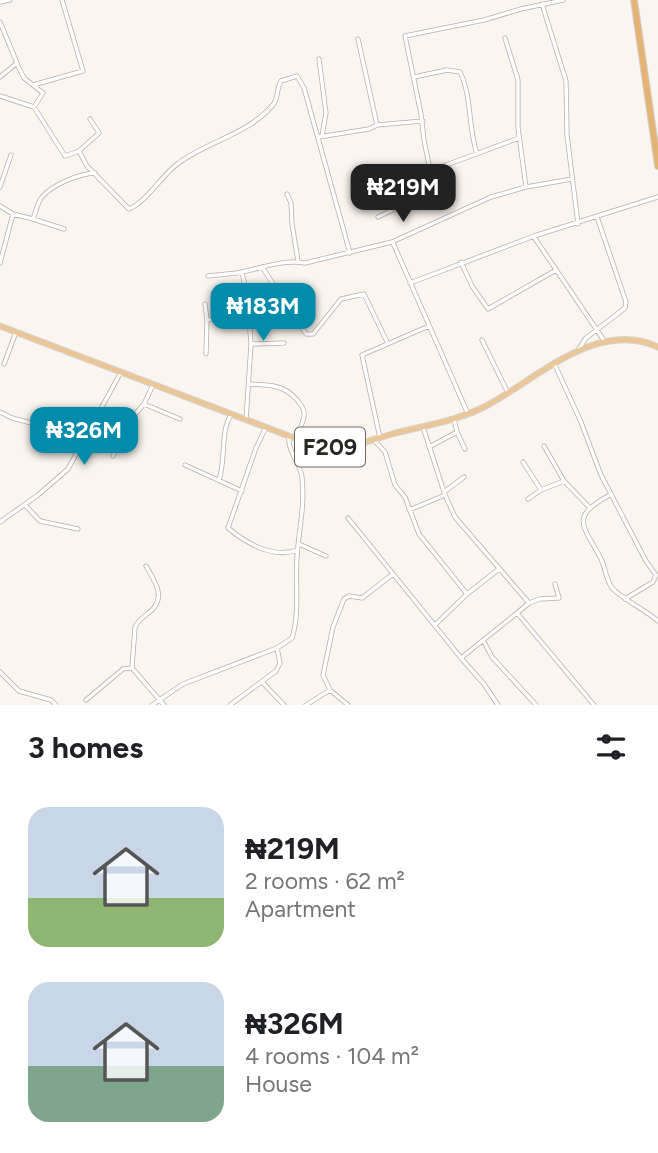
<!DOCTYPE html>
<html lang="en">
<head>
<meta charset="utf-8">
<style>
	body { margin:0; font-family:Figtree,sans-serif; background:#f2f2f2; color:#202124; height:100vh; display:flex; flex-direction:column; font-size:26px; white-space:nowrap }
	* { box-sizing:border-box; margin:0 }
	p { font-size:23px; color:#757577 }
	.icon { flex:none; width:38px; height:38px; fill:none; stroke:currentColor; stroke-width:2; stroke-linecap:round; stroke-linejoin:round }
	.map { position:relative; height:705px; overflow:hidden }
	.sheet { display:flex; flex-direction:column; background:#fff; flex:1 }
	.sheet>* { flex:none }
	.price { position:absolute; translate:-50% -60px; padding:0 16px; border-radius:14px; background:#028baa; color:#fff; font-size:23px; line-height:46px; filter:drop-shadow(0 2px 4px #0008) }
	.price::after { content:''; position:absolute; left:50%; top:42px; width:21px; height:16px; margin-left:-10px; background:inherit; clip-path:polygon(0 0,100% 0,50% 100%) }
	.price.current { background:#222; color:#fff }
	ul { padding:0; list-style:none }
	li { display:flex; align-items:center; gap:21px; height:175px; padding:0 28px }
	li span { display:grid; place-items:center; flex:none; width:196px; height:140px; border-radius:21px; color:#555 }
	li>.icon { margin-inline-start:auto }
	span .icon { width:84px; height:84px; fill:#fffc; stroke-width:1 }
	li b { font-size:30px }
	h2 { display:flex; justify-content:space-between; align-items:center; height:84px; padding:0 28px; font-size:30px }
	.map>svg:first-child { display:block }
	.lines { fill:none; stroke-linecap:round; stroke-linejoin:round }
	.minor-casing { stroke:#b4afa9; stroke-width:5 }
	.primary-casing { stroke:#d4d4d3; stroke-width:7 }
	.trunk-casing { stroke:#d4d4d3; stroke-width:8 }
	.minor { stroke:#fff; stroke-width:3.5 }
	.primary { stroke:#ebc797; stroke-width:5 }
	.trunk { stroke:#e4b474; stroke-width:6 }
	.labels { text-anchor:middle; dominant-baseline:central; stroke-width:7; stroke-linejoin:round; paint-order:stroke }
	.shield { fill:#fff; stroke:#6a6866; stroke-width:2 }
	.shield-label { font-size:23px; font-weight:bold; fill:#2a2825 }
</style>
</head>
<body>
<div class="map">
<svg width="658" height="705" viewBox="0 0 658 705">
	<rect width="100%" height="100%" fill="#fbf5ef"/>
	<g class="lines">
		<defs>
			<path id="minor" d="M0,2l10,-2
				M542,4l24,77 1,54 11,89
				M0,22l17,41 -17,14
				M505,38l13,42v48l8,59
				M358,39l19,86
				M319,59l7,54 -4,23
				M17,64l7,14 19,15 -9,14
				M414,77l33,-7 13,2c12,24 8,56 17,82
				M33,85l50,-14 -21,-71
				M0,96l34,11 31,49 14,-5 8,15 42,43c17,-7 32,-32 47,-44 29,-23 71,-30 96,-59 7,-7 4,-17 9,-25l16,-5 7,12 46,165
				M319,137l50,-8 8,-4 46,-4
				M79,151l20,-18 -9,-14
				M430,171l89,-33
				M365,176l20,-1 11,32
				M0,187l11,-32
				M287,194l4,9 1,21 6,37
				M0,206l13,8 20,5c3,-7 4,-16 9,-22 11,-13 37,-23 53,-24
				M378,217l56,-27 -10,-50 -3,-26 -16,-78 79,-16 37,-11 42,-9
				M33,219l31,10
				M534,237l71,105
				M393,243l75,171
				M461,262l11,24 16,23 68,-39
				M0,263l13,-49
				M262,267l44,67h7l28,-35 23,-5 24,50
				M242,273l5,20 4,51 -5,76
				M208,276c10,-1 20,-2 29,-3 22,-4 45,-14 68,-10l87,-21 99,-45 35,-10 46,-8
				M410,283l124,-47 124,-39
				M205,304l2,16 -1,34
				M207,320l40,-5
				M482,340l26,53
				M251,344l33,-1
				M578,350l8,-12 39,-30 1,-6 -29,-85
				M554,363l27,59 20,53 45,86 10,14 -3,7 -28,17
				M4,364l12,-32
				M249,384c19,1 35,0 48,16 4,5 8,9 7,16 -1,7 -5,15 -8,22
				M144,404l36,15
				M0,412l12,6 23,6 47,21
				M454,419l3,13 8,17
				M266,427l-10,21 -28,80c18,15 45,31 69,22
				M423,427l22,68 10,22 74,86 -12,10 77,92
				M380,438l-18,-83 67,-29
				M373,439l12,13 10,33 10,12 14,37 48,60
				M544,446l20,35 26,27
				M429,447l28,-15
				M113,456l17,-36 14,-16 9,-19
				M523,462l18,28
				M185,465l57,26
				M219,480c7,-19 1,-49 12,-65
				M444,492l20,-15
				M610,495c-42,22 -26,31 -9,64 5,10 5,22 12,30 14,13 31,20 45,32
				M528,499l13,-9 23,-9
				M25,505l15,16 38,8
				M409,510l36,-15
				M348,518l113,140
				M0,522l38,-27 30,-26 53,-97
				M299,544l27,12
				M529,603l11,-4 19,-1 -4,-14
				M435,625l32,-31 32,-25
				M483,640l9,17 44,48
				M132,668l3,-41c4,-8 10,-11 17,-17 14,-14 2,-30 -6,-44
				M0,672l19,19 32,9 5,5
				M262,682l22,23
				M330,690l-7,-15 10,-48 11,-28 5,-3 13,2 31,-24
				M86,700l37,-31 9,-1 32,37
				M152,705l31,-21 94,-36 15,-10c8,-25 3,-55 5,-81 2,-30 8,-49 5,-80 -2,-15 -15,-26 -13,-41
				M230,705l46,-34 4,-8 -3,-15
				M306,705l24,-15 18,15
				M498,705l-14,-21 -23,-26 56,-45"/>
			<path id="primary" d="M0,326l289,110c15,5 30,11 46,11 20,0 39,-8 57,-13 31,-8 64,-13 92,-27 51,-26 112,-89 174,-60"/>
			<path id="trunk" d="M634,0l24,166"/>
		</defs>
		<use href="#minor" class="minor-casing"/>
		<use href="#primary" class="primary-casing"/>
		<use href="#trunk" class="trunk-casing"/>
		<use href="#minor" class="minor"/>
		<use href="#primary" class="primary"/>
		<use href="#trunk" class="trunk"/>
	</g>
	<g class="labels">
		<rect class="shield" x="295" y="427.5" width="70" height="39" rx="5"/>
		<g class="shield-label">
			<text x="330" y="447">F209</text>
		</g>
	</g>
</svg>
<b class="price current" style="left:403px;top:224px">₦219M</b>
<b class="price" style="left:263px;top:343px">₦183M</b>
<b class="price" style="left:84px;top:467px">₦326M</b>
</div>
<section class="sheet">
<h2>3 homes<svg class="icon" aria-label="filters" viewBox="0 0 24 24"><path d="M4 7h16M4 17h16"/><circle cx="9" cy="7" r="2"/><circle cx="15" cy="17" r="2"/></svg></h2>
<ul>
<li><span style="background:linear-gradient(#c9d6e8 65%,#8fb573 0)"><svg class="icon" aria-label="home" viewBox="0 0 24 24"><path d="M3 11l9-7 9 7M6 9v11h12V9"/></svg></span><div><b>₦219M</b><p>2 rooms · 62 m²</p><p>Apartment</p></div></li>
<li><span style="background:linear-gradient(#c9d6e8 60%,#7fa58c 0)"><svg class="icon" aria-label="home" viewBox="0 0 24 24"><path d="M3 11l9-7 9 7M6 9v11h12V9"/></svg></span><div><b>₦326M</b><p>4 rooms · 104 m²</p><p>House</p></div></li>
</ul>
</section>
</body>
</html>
